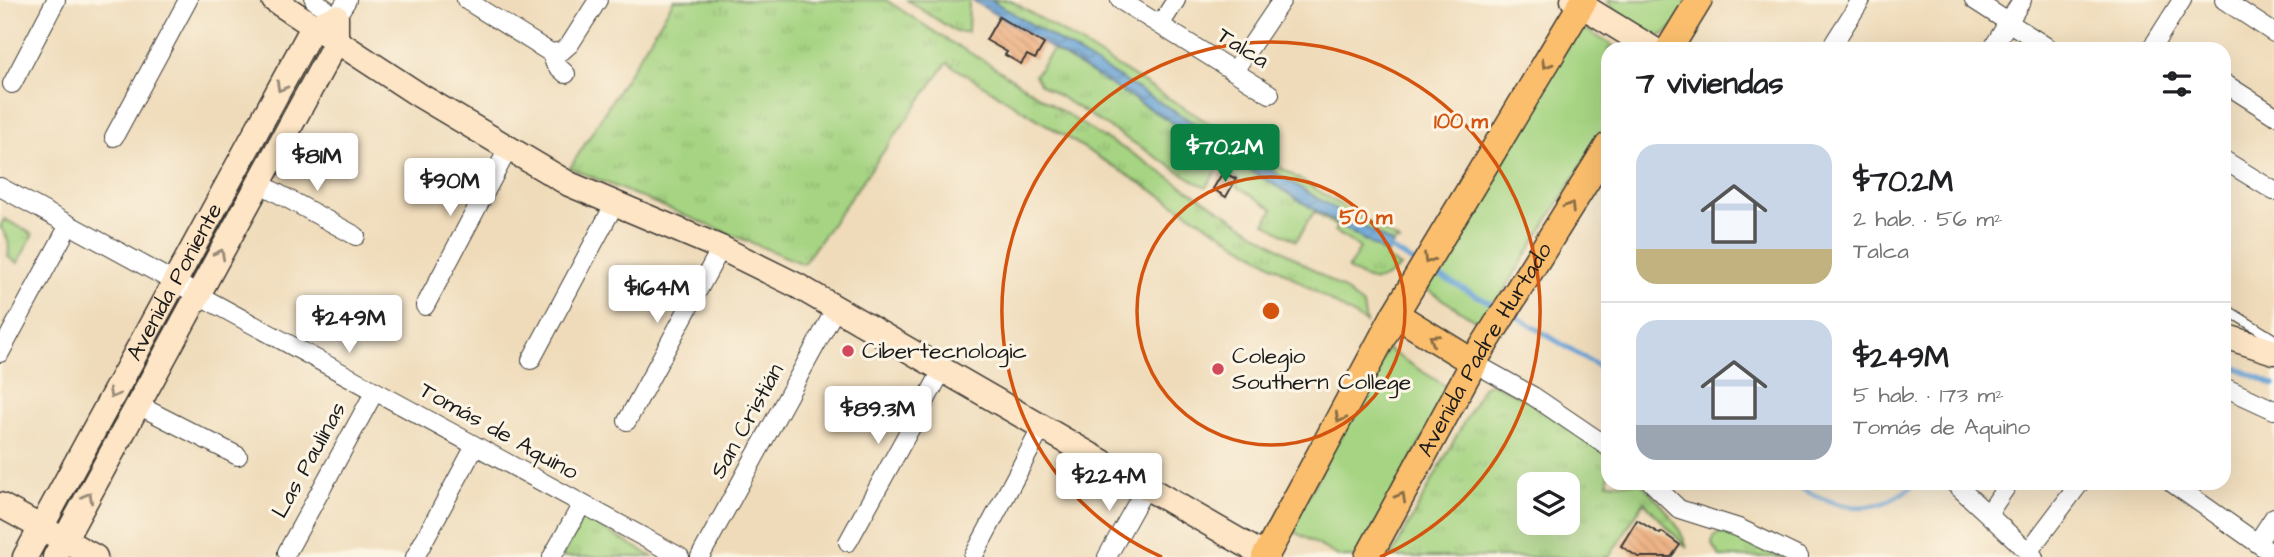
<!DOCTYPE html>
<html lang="es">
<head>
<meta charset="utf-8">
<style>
	body { margin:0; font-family:"Architects Daughter",sans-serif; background:#f6f6f6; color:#202124; height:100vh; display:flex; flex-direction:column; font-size:26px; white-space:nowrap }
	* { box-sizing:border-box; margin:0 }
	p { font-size:23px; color:#757577 }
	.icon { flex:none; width:38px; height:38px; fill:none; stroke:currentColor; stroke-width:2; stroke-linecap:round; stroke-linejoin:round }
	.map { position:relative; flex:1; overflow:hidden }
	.drawer { position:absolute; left:1601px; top:42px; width:630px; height:448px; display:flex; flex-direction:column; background:#fff; border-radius:21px; box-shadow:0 7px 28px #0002 }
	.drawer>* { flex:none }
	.controls { position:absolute; left:1517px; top:472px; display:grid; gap:14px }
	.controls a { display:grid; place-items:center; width:63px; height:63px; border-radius:14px; background:#fff; box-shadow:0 7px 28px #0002; font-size:35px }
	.price { position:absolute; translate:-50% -60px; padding:0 16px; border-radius:7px; background:#fff; color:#222; font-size:23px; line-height:46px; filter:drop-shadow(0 2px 4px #0008) }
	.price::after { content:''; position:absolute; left:50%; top:42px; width:21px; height:16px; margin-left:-10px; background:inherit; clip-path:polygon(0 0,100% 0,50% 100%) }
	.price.on { background:#0b8043; color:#fff }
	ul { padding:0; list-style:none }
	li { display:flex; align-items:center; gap:21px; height:175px; padding:0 35px }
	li+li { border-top:2px solid #e0e0e0 }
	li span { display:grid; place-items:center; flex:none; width:196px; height:140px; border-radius:21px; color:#555 }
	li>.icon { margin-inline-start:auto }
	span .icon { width:84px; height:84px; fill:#fffc; stroke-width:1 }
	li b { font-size:30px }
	h2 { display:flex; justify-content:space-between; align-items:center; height:84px; padding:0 35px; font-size:30px }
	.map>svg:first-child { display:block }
	.grass { fill:url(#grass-tufts); stroke:#61784f; stroke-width:2; fill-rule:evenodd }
	.park { fill:#a6d482; stroke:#61784f; stroke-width:2 }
	.water { fill:url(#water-waves); stroke:#405e78; stroke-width:2 }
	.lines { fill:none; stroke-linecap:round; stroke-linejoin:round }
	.stream { stroke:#64a0d5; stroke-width:5 }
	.building { fill:url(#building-back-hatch) }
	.lane-casing { stroke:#3c3934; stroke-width:11 }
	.street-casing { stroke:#3c3934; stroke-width:20 }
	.secondary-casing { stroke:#3c3934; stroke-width:27 }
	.primary-casing { stroke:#3c3934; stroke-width:29 }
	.lane { stroke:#fff; stroke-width:9 }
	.street { stroke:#fff; stroke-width:18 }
	.secondary { stroke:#fde5c5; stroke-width:24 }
	.primary { stroke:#fabe6d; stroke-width:26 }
	.oneway { stroke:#8b6d44 }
	.oneway2 { stroke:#988b79 }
	.ring { fill:none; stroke:#d4530e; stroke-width:3.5 }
	.poi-dot { fill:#d1495b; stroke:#fcf5e5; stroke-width:2.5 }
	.labels { text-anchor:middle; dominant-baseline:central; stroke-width:6; stroke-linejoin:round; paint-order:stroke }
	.street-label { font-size:23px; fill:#1c1c1c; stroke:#fcf5e5 }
	.poi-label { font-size:23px; fill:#1c1c1c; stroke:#fcf5e5; text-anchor:start }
	.centre { fill:#d4530e; stroke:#fcf5e5; stroke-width:3.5 }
	.ring-label { font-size:21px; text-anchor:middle; font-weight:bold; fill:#d4530e; stroke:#fcf5e5; stroke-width:6; stroke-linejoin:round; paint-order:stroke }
</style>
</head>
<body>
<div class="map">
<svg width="2274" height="557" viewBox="0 0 2274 557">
	<defs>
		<pattern id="grass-tufts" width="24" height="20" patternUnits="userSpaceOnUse" patternTransform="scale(1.75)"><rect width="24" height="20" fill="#a6d482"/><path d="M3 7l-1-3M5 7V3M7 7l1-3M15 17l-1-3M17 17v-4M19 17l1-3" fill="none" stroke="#8eb570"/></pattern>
		<pattern id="water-waves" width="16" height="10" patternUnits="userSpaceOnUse" patternTransform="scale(1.75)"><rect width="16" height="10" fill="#64a0d5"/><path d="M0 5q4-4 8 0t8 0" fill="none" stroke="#5282ac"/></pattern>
		<pattern id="building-back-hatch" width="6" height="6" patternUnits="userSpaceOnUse" patternTransform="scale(1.75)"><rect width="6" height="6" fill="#eeb487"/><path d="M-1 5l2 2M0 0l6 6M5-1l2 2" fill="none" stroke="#cc9a74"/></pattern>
	</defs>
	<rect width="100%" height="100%" fill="#fcf5e5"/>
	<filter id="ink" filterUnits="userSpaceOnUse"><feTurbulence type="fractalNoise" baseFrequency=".0143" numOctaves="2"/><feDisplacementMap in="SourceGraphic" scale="14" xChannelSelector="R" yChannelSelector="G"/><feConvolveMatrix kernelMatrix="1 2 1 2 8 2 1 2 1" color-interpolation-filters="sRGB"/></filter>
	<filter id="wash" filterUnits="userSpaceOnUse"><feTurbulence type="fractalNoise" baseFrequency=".00686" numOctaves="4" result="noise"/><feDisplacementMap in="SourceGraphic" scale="28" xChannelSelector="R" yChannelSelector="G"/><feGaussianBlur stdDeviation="1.57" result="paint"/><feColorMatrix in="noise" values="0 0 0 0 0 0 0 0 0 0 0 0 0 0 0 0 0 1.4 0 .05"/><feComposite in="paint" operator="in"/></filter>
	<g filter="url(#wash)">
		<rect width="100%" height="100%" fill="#efdbba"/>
		<path class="grass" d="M674,0h212l61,40 41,23 109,71 33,18 216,139 17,15 3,17 -419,-260 -144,201 -233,-96z
			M907,0h62l-1,32h-12z
			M991,0h19l391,242 -6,-1 -2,3z
			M1053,50l334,204 -1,3 14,10c-22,19 -27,16 -52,2l12,-21 -26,-17 3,-4 -23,-15 -18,29 -31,-18 8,-14 -37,-23 3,-6 -20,-13 -13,20 -10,-5 -156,-98 -5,-9z
			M4,219l29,15 -15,29 -10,-6c2,-12 1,-21 -8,-30z
			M1491,383l36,17 81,54v29h33c19,19 38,39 46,65l-43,-46 -35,55h-218l92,-170zM1530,485h38v38h-38z
			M582,517l71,40h-91z
			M1726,531l59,26h-65l-8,-14 3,-8z"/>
		<path class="park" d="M1608,0h81c-6,10 -13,26 -23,33 -14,11 -54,-19 -58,-33z
			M1580,26l38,23h-10v74l-125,202 -60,-38z
			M1387,349l63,40 -92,168h-18l-50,-28z"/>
		<path class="water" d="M972,0h19l402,244 -6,10z"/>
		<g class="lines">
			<path class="stream" d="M1385,246l32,18
				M1428,270l72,38
				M1512,314l96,58
				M2224,362l50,23
				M1791,483c46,25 81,38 125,0"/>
		</g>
		<g id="blocks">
			<path class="building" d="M999,17l45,27 -9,15 -8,-4 -6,9 -16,-9 2,-3 -21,-12z
				M1223,172l13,7 -10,18 -13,-8z
				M1637,520l23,14 2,-2 18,13 -9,12h-33l-17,-11z"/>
		</g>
	</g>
	<g filter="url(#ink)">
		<use href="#blocks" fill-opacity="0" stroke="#3c3934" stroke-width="2"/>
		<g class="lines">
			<defs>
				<path id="lane" d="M2224,308l50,31"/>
				<path id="street" d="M314,0l22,17 11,-17
					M466,0l85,53 4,11 11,10
					M1120,0l150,94
					M1974,0l76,49
					M2224,0l50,33
					M1160,25l16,-25
					M1830,49l31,-49
					M1992,49l30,-49
					M2151,49l31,-49
					M551,53l11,-2 8,-7 28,-44
					M1234,71l48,-71
					M2224,83l50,32
					M12,84l44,-84
					M114,137l74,-137
					M2224,160l50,31
					M259,183l97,53
					M0,187l680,370
					M425,306l83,-157
					M0,353l69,-128
					M531,360l83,-155
					M1474,363l59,33 75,51
					M2224,387l50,23
					M138,405l100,51
					M627,421l94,-173
					M1652,483l27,26 60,19 60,29
					M1954,483l80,74
					M2172,483l102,72
					M1988,514l21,-31
					M848,542l95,-173
					M2257,543l17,-26
					M287,552l88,-161
					M2028,552l52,-69
					M415,557l60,-111
					M552,557l30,-53
					M700,557l136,-249
					M973,557l69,-130
					M1107,557l39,-70"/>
				<g id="secondary">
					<path d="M274,0l145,95 150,89 152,64 75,37 471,272"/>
					<path d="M1573,0l80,49"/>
					<path d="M2224,336l50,16"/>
					<path d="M0,505l95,52"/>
					<path id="s1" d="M25,557l288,-530 23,-10v25l-281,515"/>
				</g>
				<g id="primary">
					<path d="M1669,49l30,-49"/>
					<path d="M1395,314l79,49"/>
					<path d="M1265,557l130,-243 189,-314"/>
					<path id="s2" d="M1368,557l111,-204 129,-207"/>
				</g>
			</defs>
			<use href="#lane" class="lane-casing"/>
			<use href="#street" class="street-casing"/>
			<use href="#secondary" class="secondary-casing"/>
			<use href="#primary" class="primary-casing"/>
			<use href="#lane" class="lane"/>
			<use href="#street" class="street"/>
			<use href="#secondary" class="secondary"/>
			<use href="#primary" class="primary"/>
		</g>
		<defs><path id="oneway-chevron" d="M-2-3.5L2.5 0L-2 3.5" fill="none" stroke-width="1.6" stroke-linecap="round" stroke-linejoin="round" transform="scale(1.75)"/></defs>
		<g class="oneway">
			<use href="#oneway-chevron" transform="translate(1546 64) rotate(121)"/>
			<use href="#oneway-chevron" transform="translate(1570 207) rotate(-58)"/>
			<use href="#oneway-chevron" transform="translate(1428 259) rotate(121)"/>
			<use href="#oneway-chevron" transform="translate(1434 339) rotate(-148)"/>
			<use href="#oneway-chevron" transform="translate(1340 418) rotate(118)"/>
			<use href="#oneway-chevron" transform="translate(1401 497) rotate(-61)"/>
		</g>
		<g class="oneway2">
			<use href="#oneway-chevron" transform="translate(281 87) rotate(119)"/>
			<use href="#oneway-chevron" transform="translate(220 254) rotate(-62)"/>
			<use href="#oneway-chevron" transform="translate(113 394) rotate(119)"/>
			<use href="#oneway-chevron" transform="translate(88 497) rotate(-61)"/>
		</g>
	</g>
	<g class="ring">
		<circle cx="1271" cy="311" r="134"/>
		<path d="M1162 557A269 269 0 1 1 1380 557"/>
	</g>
	<g class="poi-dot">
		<circle cx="848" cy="351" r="7"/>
		<circle cx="1218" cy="369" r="7"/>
	</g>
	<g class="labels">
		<g class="street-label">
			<text transform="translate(1243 48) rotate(32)">Talca</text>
			<text stroke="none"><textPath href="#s1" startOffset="313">Avenida Poniente</textPath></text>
			<text stroke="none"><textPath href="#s2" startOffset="238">Avenida Padre Hurtado</textPath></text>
			<text transform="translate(747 421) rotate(-61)">San Cristián</text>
			<text transform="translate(499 431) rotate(29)">Tomás de Aquino</text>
			<text transform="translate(309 460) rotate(-61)">Las Paulinas</text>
		</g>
		<g class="poi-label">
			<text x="862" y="351">Cibertecnologic</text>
			<text x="1232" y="356">Colegio<tspan x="1232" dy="26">Southern College</tspan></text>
		</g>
	</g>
	<circle cx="1271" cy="311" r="10" class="centre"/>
	<g class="ring-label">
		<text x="1461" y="128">100 m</text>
		<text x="1366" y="224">50 m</text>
	</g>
</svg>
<div class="controls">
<a><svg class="icon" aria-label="layers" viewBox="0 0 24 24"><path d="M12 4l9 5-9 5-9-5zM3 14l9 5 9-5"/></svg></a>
</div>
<b class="price on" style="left:1225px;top:184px">$70.2M</b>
<b class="price" style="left:317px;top:193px">$81M</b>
<b class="price" style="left:450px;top:218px">$90M</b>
<b class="price" style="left:657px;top:325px">$164M</b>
<b class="price" style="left:349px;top:355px">$249M</b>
<b class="price" style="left:878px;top:446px">$89.3M</b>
<b class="price" style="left:1109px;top:513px">$224M</b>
<section class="drawer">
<h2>7 viviendas<svg class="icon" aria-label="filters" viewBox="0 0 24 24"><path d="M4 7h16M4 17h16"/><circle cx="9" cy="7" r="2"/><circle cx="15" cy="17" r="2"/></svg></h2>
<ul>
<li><span style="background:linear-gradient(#c9d6e8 75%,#c2b280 0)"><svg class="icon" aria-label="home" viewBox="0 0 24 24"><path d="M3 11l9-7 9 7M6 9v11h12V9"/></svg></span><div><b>$70.2M</b><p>2 hab. · 56 m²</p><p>Talca</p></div></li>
<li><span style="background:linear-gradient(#c9d6e8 75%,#9aa5b1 0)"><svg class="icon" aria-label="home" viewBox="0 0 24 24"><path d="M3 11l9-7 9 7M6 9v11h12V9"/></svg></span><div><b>$249M</b><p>5 hab. · 173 m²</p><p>Tomás de Aquino</p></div></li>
</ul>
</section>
</div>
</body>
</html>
